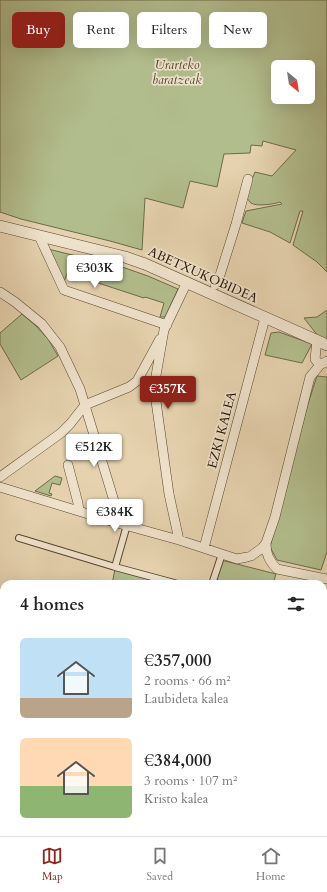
<!DOCTYPE html>
<html lang="en">
<head>
<meta charset="utf-8">
<style>
	body { margin:0; font-family:Cardo,serif; background:#f2f2f2; color:#222; height:100vh; display:flex; flex-direction:column; font-size:15px; white-space:nowrap }
	* { box-sizing:border-box; margin:0 }
	p { font-size:13px; color:#767676 }
	.icon { flex:none; width:22px; height:22px; fill:none; stroke:currentColor; stroke-width:2; stroke-linecap:round; stroke-linejoin:round }
	.map { position:relative; flex:1; overflow:hidden }
	.side { position:absolute; left:0px; top:580px; width:327px; height:256px; display:flex; flex-direction:column; background:#fff; border-radius:12px 12px 0 0; box-shadow:0 4px 16px #0002 }
	.side>* { flex:none }
	.hud { position:absolute; left:12px; top:12px; width:303px; height:36px; display:flex; gap:8px }
	.needle { width:26px; rotate:150deg }
	.fabs { position:absolute; left:271px; top:60px; display:grid; gap:8px }
	.fabs a { display:grid; place-items:center; width:44px; height:44px; border-radius:6px; background:#fff; box-shadow:0 4px 16px #0002; font-size:20px }
	.price { position:absolute; translate:-50% -34px; padding:0 9px; border-radius:4px; background:#fff; color:#222; font-size:13px; line-height:26px; filter:drop-shadow(0 1px 2px #0008) }
	.price::after { content:''; position:absolute; left:50%; top:24px; width:12px; height:9px; margin-left:-6px; background:inherit; clip-path:polygon(0 0,100% 0,50% 100%) }
	.price.current { background:#8f2418; color:#fff }
	ul { padding:0; list-style:none }
	li { display:flex; align-items:center; gap:12px; height:100px; padding:0 20px }
	li span { display:grid; place-items:center; flex:none; width:112px; height:80px; border-radius:6px; color:#555 }
	li>.icon { margin-inline-start:auto }
	span .icon { width:48px; height:48px; fill:#fffc; stroke-width:1 }
	li b { font-size:17px }
	h2 { display:flex; justify-content:space-between; align-items:center; height:48px; padding:0 20px; font-size:17px }
	.pill { padding:0 14px; border-radius:6px; background:#fff; box-shadow:0 4px 16px #0002; font-size:14px; line-height:36px }
	.pill.current { background:#8f2418; color:#fff }
	.tabs { display:flex; justify-content:space-around; align-items:center; height:56px; border-top:1px solid #e0e0e0; background:#fff; font-size:11px; color:#767676 }
	.tabs a { display:grid; justify-items:center; gap:2px }
	.tabs .current { color:#8f2418 }
	.map>svg:first-child { display:block }
	.green { fill:#b2bd8d; stroke:#6d6a49; fill-rule:evenodd }
	.lines { fill:none; stroke-linecap:round; stroke-linejoin:round }
	.pedestrian-casing { stroke:#584530; stroke-width:8 }
	.minor-casing { stroke:#584530; stroke-width:10 }
	.tertiary-casing { stroke:#584530; stroke-width:12 }
	.motorway-casing { stroke:#281605; stroke-width:18 }
	.pedestrian { stroke:#efe2cb; stroke-width:6 }
	.minor { stroke:#efe2cb; stroke-width:9 }
	.tertiary { stroke:#efe2cb; stroke-width:11 }
	.motorway { stroke:#e3b978; stroke-width:16 }
	.labels { text-anchor:middle; dominant-baseline:central; stroke-width:3.5; stroke-linejoin:round; paint-order:stroke }
	.park-label { font-size:13px; font-style:italic; fill:#51482e; stroke:#efe2cb }
	.street-label { font-size:13px; fill:#281605; stroke:#efe2cb }
</style>
</head>
<body>
<div class="map">
<svg width="327" height="836" viewBox="0 0 327 836">
	<rect width="100%" height="100%" fill="#e6d2af"/>
	<filter id="stains"><feTurbulence type="fractalNoise" baseFrequency=".005" numOctaves="4"/><feColorMatrix values="0 0 0 0 .2 0 0 0 0 .09 0 0 0 0 .02 0 0 0 .5 -.17"/></filter>
	<radialGradient id="worn" r=".72"><stop offset=".6" stop-color="#630" stop-opacity="0"/><stop offset="1" stop-color="#630" stop-opacity=".3"/></radialGradient>
	<path class="green" d="M0,0h327v272l-10,-10 -24,-17 10,-34h-3l-10,32 -20,-11 -28,-9 4,-12 36,-7 -2,-2c-6,2 -23,5 -29,1 -2,-1 -2,-3 -4,-5l1,-9 7,-17 17,4 24,-26 -33,-9 -1,5 -11,-1 -1,8 -26,1 -7,33 -27,-6 -7,27 -38,-10 -3,52 -32,-9 -89,-22 -21,-7zM278,67h30v30h-30z
		M48,249l77,19 23,8 30,13 -13,28h-5l4,-14 -19,-6 -1,1 -55,-18v-2l-21,-7 -4,11z
		M327,310v30l-9,-4 -14,-18 13,-1z
		M22,314l13,11 13,14 10,17 -37,24 -21,-36v-11z
		M279,332l33,12 -10,19 -37,-8 6,-22z
		M317,376l10,1v175l-6,18 -44,-10 -7,-13 37,-140z
		M55,476l7,2 -2,7 -8,-2 -3,10 3,1 -1,2 -16,-5z
		M221,560l55,14 -3,10h-59z
		M115,569l52,15h-55z
		M323,617l4,1v146l-4,1z
		M0,785l4,4v43l-2,4h-2z"/>
	<g class="lines">
		<defs>
			<path id="pedestrian" d="M19,538l96,29 63,17
				M115,567l12,-42
				M212,584l10,-30"/>
			<path id="minor" d="M39,236l25,54 103,35
				M215,285l5,-10 16,-51 12,-45
				M0,292l15,10 27,22 18,23 20,42 41,135
				M317,340l-2,19 5,6
				M68,465l10,38 1,8
				M0,477l61,-44 9,-9 15,-19 44,-18 8,-6 23,-42
				M0,487l121,37 58,16 58,19 10,-2 4,-1 11,-8 4,-5 9,-26 35,-140 10,-12 7,-4
				M179,540l-10,-46 -15,-107 10,-57 23,-48
				M266,543c0,11 3,18 11,26l50,10
				M204,548l61,-230"/>
			<path id="tertiary" d="M0,226l125,31 20,7 182,81"/>
			<path id="motorway" d="M323,771l4,-2
				M323,788l4,-1
				M186,836l8,-4
				M220,836l8,-4"/>
		</defs>
		<use href="#pedestrian" class="pedestrian-casing"/>
		<use href="#minor" class="minor-casing"/>
		<use href="#tertiary" class="tertiary-casing"/>
		<use href="#motorway" class="motorway-casing"/>
		<use href="#pedestrian" class="pedestrian"/>
		<use href="#minor" class="minor"/>
		<use href="#tertiary" class="tertiary"/>
		<use href="#motorway" class="motorway"/>
	</g>
	<g class="labels">
		<g class="park-label">
			<text x="177" y="65">Urarteko<tspan x="177" dy="15">baratzeak</tspan></text>
		</g>
		<g class="street-label">
			<text transform="translate(203 275) rotate(24)">ABETXUKOBIDEA</text>
			<text transform="translate(222 430) rotate(-75)">EZKI KALEA</text>
		</g>
	</g>
	<rect width="100%" height="100%" filter="url(#stains)"/>
	<rect width="100%" height="100%" fill="url(#worn)"/>
</svg>
<div class="fabs">
<a><svg class="needle" viewBox="-14 -14 28 28"><path d="M0-13l5 13h-10z" fill="#e53935"/><path d="M0 13l5-13h-10z" fill="#767676"/></svg></a>
</div>
<b class="price" style="left:95px;top:289px">€303K</b>
<b class="price current" style="left:168px;top:410px">€357K</b>
<b class="price" style="left:94px;top:468px">€512K</b>
<b class="price" style="left:115px;top:533px">€384K</b>
<div class="hud">
<a class="pill current">Buy</a>
<a class="pill">Rent</a>
<a class="pill">Filters</a>
<a class="pill">New</a>
</div>
<section class="side">
<h2>4 homes<svg class="icon" aria-label="filters" viewBox="0 0 24 24"><path d="M4 7h16M4 17h16"/><circle cx="9" cy="7" r="2"/><circle cx="15" cy="17" r="2"/></svg></h2>
<ul>
<li><span style="background:linear-gradient(#bfe0f5 75%,#b9a48a 0)"><svg class="icon" aria-label="home" viewBox="0 0 24 24"><path d="M3 11l9-7 9 7M6 9v11h12V9"/></svg></span><div><b>€357,000</b><p>2 rooms · 66 m²</p><p>Laubideta kalea</p></div></li>
<li><span style="background:linear-gradient(#ffd9b3 60%,#8fb573 0)"><svg class="icon" aria-label="home" viewBox="0 0 24 24"><path d="M3 11l9-7 9 7M6 9v11h12V9"/></svg></span><div><b>€384,000</b><p>3 rooms · 107 m²</p><p>Kristo kalea</p></div></li>
</ul>
</section>
</div>
<nav class="tabs">
<a class="current"><svg class="icon" aria-label="map" viewBox="0 0 24 24"><path d="M3 6l6-2 6 2 6-2v14l-6 2-6-2-6 2zM9 4v14M15 6v14"/></svg>Map</a>
<a><svg class="icon" aria-label="saved" viewBox="0 0 24 24"><path d="M7 4h10v16l-5-4-5 4z"/></svg>Saved</a>
<a><svg class="icon" aria-label="home" viewBox="0 0 24 24"><path d="M3 11l9-7 9 7M6 9v11h12V9"/></svg>Home</a>
</nav>
</body>
</html>
